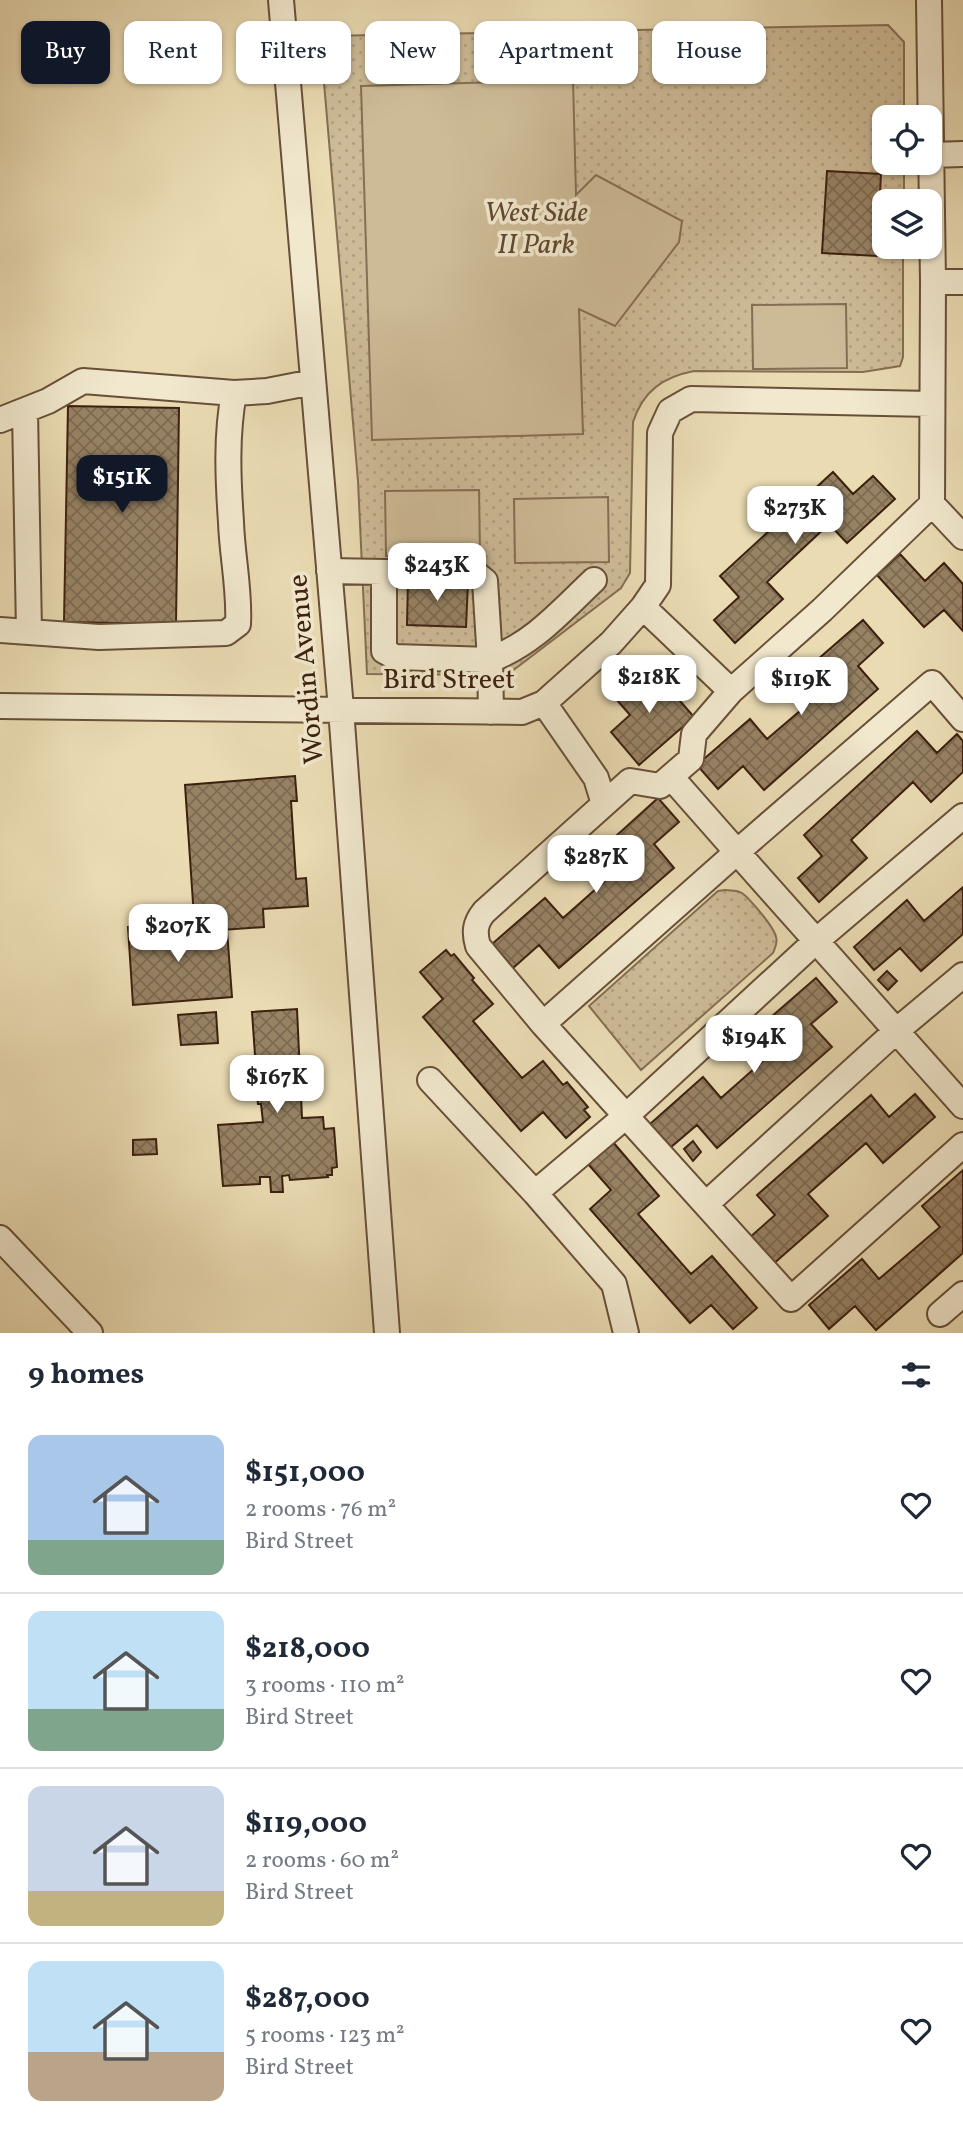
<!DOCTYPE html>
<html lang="en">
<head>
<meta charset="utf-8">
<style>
	body { margin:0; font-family:Vollkorn,serif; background:#f2f2f3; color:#1f2937; height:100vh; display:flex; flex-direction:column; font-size:26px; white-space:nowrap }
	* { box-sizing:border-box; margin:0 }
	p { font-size:23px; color:#747a83 }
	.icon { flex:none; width:38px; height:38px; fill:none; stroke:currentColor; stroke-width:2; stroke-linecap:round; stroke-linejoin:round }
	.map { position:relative; height:1333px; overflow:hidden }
	.panel { display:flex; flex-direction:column; background:#fff; flex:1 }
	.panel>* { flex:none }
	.guide { position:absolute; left:21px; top:21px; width:922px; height:63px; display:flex; gap:14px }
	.buttons { position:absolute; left:872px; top:105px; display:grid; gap:14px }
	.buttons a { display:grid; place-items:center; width:70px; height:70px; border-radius:14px; background:#fff; box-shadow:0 2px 5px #0004; font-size:35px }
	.price { position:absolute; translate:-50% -60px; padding:0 16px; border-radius:14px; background:#fff; color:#222; font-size:23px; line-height:46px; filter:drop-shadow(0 2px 4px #0008) }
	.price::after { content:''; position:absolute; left:50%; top:42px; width:21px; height:16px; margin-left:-10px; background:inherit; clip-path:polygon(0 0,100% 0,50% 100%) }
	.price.selected { background:#111827; color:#fff }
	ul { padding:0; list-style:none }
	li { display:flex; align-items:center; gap:21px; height:175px; padding:0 28px }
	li+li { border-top:2px solid #e0e1e3 }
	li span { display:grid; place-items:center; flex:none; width:196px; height:140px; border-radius:14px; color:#555 }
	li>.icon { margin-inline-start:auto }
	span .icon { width:84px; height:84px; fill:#fffc; stroke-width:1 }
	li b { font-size:30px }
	h2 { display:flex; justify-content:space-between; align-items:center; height:84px; padding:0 28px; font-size:30px }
	.pill { padding:0 24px; border-radius:14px; background:#fff; box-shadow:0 2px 5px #0004; font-size:24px; line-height:63px }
	.pill.selected { background:#111827; color:#fff }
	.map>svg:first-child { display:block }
	.grass { fill:url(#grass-dots); stroke:#856e53; stroke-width:2 }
	.garden { fill:#cdbb97; stroke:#856e53; stroke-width:2 }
	.building { fill:url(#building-cross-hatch); stroke:#3d210f; stroke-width:2 }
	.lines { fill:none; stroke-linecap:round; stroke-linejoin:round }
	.minor-casing { stroke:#685038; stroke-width:28 }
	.minor { stroke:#f1e8ce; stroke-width:24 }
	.labels { text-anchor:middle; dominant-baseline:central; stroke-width:7; stroke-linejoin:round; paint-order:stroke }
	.park-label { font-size:28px; font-style:italic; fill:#614831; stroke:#f1e8ce }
	.street-label { font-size:28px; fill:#3d210f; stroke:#f1e8ce }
</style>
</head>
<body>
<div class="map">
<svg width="963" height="1333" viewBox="0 0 963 1333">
	<defs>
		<pattern id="grass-dots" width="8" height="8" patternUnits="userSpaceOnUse" patternTransform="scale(1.75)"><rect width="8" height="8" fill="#cdbb97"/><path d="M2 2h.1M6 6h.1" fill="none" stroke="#b1a081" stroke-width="1.8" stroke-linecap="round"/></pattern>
		<pattern id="building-cross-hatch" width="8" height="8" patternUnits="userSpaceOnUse" patternTransform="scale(1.75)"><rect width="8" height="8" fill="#978264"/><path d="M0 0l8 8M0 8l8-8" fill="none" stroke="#7c6a51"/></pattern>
	</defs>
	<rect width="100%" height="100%" fill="#eadbb3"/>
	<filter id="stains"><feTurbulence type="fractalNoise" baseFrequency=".00286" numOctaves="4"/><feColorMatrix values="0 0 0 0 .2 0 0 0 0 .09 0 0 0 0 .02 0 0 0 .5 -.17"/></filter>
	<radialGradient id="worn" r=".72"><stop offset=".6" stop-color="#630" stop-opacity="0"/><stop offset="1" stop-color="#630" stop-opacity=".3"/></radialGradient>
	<path class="grass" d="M888,25l16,17v75h-20v46h20v38h-20v46h19v110l-3,9 -37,6 -169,-1c-31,6 -51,20 -61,51l-3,151 -9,15 -114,87 -140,-1 -9,-193 -35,-410 2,-35z
		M725,890c6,1 12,0 17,3 8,6 32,34 34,44 2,5 -1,11 -3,16l-132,117 -52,-64 129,-115z"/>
	<path class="garden" d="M573,80l3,115 20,-20 86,46 -3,21 -64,84 -36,-17 4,125 -211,6 -11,-354z
		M846,304l1,64 -94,1 -1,-64z
		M479,490l1,64 -94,2 -1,-65z
		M608,497l1,65 -94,1 -1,-64z"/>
	<path class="building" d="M827,171l54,3 -4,82 -55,-3z
		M68,406l111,2 -3,216 -112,-2z
		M833,472l20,22 20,-18 22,23 -48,44 -18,-19 -62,58 16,17 -48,44 -21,-23 25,-23 -19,-21z
		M900,554l25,27 19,-18 19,21v47l-19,-21 -20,17 -47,-52z
		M408,580l60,2 -2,45 -59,-2z
		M863,620l20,23 -25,23 20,23 -114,101 -21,-24 -25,23 -21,-24 53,-46 17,20 61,-52 -18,-21z
		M630,667l11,12 11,-10 42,48 -55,48 -28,-33 19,-17 -13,-15 12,-10 -10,-13z
		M917,731l20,22 20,-19 6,7v31l-32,30 -18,-20 -62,58 16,18 -48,44 -21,-24 24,-22 -18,-21z
		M295,776l2,25h-6l5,78 10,-1 2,28 -45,3 1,18 -69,5 -10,-147z
		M658,798l21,24 -25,22 20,24 -115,100 -20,-23 -26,23 -21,-24 53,-46 18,20 60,-53 -17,-20z
		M963,887v47l-42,37 -21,-23 -26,22 -20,-23 53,-47 17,21z
		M195,922v10l32,-2 5,67 -99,8 -5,-78z
		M446,950l5,6 3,-2 20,24 -2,2 21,24 -20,17 49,57 21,-17 20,24 4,-3 21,25 -4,3 6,7 -24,21 -23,-26 -22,19 -98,-114 20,-18 -23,-27z
		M887,971l10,10 -9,9 -10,-10z
		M816,978l21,24 -26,22 21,23 -115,101 -20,-23 -26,22 -21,-23 53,-47 18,21 60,-53 -18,-21z
		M297,1009l5,109 21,-1 1,12 10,-1 3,39 -5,1v7h-5l1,2 -38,3 -1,-5 -7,1 1,16h-12l-1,-15h-10v7l-37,2 -5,-61 45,-3 -2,-18h-3l-1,-9 -17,2v-11l17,-2 -5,-72z
		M216,1012l2,31 -37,2 -3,-30z
		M915,1094l20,23 -52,46 -17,-20 -58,51 20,22 -56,49 -23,-27 26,-23 -18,-20 114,-100 18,22z
		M156,1139l1,15 -24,1v-15z
		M693,1141l8,11 -8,9 -9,-12z
		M613,1142l46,54 -21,18 53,60 21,-18 45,52 -24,21 -22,-24 -21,18 -100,-114 21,-19 -23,-26z
		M963,1170v83l-87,77 -21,-24 -26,23 -20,-24 53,-46 17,20 61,-52 -18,-21z"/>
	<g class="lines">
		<defs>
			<path id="minor" d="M281,0l60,709 46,624
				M929,0l4,282 -1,222 -110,106 -91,81 -37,43 -3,25 -31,27 -30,-5 -146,131c-9,11 -10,20 -6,34l65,78 248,275 172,-154
				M931,155l32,-1
				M933,282h30
				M25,411l4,221
				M0,420l48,-19 35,-20 151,12
				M932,504l31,33
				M329,571l55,1v79l11,6 95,3 1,52
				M384,572h90l11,9 5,79c44,-17 70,-48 104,-80
				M643,607l88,84
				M0,630l99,7 127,-4 12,-9c2,-34 -6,-68 -7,-102 -3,-43 -5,-87 3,-129l33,-2 46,-9
				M544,703l52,75 8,26
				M0,706l522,6 22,-9 67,-60 32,-36 15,-22 2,-152 10,-22 21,-12 240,5
				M671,777l66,75 195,-169 31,36
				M543,1024l194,-172 226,254
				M430,1080l105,113 79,91 12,49
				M535,1193l91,-77 190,-175 147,-125
				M706,1204l189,-172 68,-57
				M0,1238l90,95
				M940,1314l23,-20"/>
		</defs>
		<use href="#minor" class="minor-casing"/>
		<use href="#minor" class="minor"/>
	</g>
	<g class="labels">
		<g class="park-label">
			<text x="536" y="213">West Side<tspan x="536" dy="32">II Park</tspan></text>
		</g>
		<g class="street-label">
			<text transform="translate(307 669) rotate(-95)">Wordin Avenue</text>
			<text x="449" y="680">Bird Street</text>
		</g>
	</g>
	<rect width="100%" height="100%" filter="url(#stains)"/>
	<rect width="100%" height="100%" fill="url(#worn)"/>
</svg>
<div class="buttons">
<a><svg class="icon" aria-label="locate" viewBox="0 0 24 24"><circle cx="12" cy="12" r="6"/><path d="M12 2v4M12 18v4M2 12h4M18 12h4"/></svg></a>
<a><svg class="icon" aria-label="layers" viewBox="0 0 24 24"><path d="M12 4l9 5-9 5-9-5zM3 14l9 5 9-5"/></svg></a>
</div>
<b class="price selected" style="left:122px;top:515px">$151K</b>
<b class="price" style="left:795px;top:546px">$273K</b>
<b class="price" style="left:437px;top:603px">$243K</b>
<b class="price" style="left:649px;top:715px">$218K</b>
<b class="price" style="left:801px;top:717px">$119K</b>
<b class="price" style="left:596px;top:895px">$287K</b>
<b class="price" style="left:178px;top:964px">$207K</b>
<b class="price" style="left:754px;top:1075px">$194K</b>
<b class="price" style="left:277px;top:1115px">$167K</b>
<div class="guide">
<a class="pill selected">Buy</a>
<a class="pill">Rent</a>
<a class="pill">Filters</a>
<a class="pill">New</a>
<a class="pill">Apartment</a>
<a class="pill">House</a>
</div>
</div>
<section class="panel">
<h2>9 homes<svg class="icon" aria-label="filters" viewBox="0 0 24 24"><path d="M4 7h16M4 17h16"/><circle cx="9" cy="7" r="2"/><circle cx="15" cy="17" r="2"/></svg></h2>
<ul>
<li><span style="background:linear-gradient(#a9c7e8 75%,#7fa58c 0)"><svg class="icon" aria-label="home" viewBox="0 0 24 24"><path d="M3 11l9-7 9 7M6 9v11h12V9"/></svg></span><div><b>$151,000</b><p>2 rooms · 76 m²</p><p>Bird Street</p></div><svg class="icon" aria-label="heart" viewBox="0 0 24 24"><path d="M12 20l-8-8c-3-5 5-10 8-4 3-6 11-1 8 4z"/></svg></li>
<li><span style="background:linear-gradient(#bfe0f5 70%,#7fa58c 0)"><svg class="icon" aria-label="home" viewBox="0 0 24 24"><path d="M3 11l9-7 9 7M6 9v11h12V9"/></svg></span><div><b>$218,000</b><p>3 rooms · 110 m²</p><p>Bird Street</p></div><svg class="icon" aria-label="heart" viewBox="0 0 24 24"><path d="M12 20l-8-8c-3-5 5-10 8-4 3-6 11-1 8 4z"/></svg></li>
<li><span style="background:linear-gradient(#c9d6e8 75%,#c2b280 0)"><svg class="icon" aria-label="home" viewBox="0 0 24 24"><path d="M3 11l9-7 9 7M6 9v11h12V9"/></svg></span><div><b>$119,000</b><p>2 rooms · 60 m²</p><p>Bird Street</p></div><svg class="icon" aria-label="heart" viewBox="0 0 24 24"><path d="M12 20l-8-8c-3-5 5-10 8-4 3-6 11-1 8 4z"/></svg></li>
<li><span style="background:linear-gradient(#bfe0f5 65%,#b9a48a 0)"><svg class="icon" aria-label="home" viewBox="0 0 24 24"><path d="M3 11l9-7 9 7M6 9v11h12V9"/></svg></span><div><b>$287,000</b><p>5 rooms · 123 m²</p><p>Bird Street</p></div><svg class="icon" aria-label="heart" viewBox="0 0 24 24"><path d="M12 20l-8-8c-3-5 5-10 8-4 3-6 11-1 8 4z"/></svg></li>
</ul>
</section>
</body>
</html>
